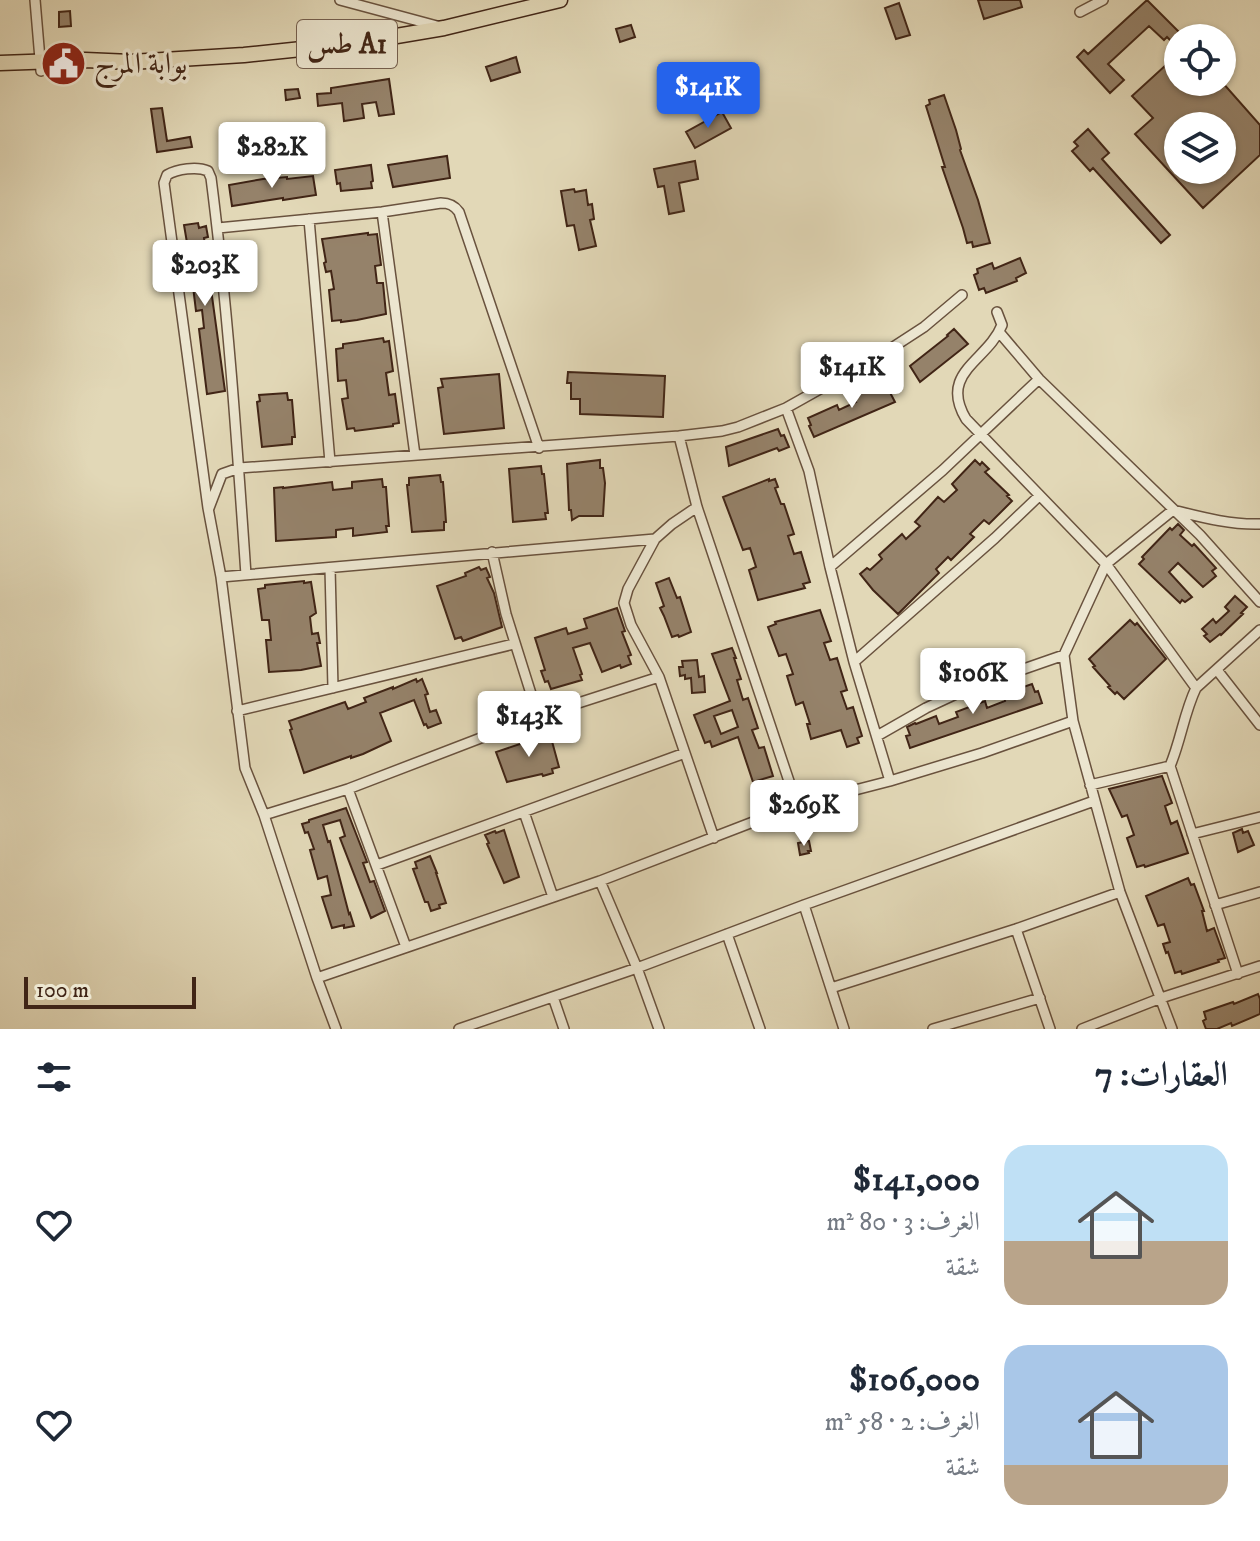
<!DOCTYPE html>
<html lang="ar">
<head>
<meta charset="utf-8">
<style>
	body { margin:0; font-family:"IM FELL DW Pica",Amiri,serif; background:#f2f2f3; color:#1f2937; direction:rtl; height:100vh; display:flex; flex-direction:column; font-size:30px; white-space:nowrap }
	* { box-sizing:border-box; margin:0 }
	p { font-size:26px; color:#747a83 }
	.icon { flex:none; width:44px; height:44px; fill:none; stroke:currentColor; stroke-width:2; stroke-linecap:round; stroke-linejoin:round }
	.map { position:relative; height:1029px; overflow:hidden; direction:ltr }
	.sheet { display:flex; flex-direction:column; background:#fff; flex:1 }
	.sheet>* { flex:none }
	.tools { position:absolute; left:1164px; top:24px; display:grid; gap:16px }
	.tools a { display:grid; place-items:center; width:72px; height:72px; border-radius:50%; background:#fff; box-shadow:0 2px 6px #0004; font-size:40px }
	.scale { position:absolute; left:24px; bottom:20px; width:172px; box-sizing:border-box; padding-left:8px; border:4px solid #412516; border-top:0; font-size:22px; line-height:28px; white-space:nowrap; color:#412516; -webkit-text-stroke:6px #ece6d0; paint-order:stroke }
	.price { position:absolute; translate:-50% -68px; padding:0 18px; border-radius:8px; background:#fff; color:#222; font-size:26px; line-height:52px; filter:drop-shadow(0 2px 4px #0008) }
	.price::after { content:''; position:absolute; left:50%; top:48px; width:24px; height:18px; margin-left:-12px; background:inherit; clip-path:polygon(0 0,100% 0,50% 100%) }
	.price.selected { background:#2563eb; color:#fff }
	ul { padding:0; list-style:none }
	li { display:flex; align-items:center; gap:24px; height:200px; padding:0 32px }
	li span { display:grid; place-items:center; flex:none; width:224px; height:160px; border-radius:24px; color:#555 }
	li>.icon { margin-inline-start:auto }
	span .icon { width:96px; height:96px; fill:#fffc; stroke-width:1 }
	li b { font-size:34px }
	h2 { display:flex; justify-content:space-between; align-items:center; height:96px; padding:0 32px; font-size:34px }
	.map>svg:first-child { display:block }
	.building { fill:#95826a; stroke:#412516; stroke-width:2; fill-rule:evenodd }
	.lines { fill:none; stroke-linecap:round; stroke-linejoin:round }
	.minor-casing { stroke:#69523e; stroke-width:12 }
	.trunk-casing { stroke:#412516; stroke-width:17 }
	.minor { stroke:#ece6d0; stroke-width:9 }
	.trunk { stroke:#e2d8b7; stroke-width:14 }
	.labels { text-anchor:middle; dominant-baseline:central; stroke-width:7; stroke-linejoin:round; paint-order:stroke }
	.shield { fill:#ece6d0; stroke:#745f4e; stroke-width:2 }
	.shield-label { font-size:28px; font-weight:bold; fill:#412516 }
	.poi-label { font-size:30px; fill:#412516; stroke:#ece6d0; text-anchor:start }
</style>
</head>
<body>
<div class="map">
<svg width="1260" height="1029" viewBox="0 0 1260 1029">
	<rect width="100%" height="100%" fill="#e2d8b7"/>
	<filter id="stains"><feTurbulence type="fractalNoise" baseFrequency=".0025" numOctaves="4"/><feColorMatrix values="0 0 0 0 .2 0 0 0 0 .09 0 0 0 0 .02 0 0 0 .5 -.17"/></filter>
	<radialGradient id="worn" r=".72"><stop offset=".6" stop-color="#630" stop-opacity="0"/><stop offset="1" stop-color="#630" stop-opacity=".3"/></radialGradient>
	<path class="building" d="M978,0h42l2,7 -38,12z
		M1147,0l38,38h-7v10l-11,-11 -3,3 -15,-14 -41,38 16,16 -14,13 -33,-36 7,-7 4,4z
		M899,3l11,32 -14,4 -11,-31z
		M70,11l1,15 -12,1v-15z
		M631,25l4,12 -15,5 -4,-13z
		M1178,54v28h44l38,43v30l-57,53 -68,-74 18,-16 -21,-22zM1178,126h44v44h-19l-9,8 -8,-8h-8v-9l-7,-8 7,-6z
		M516,57l4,15 -29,9 -5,-14z
		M389,79l5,35 -15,2 -3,-14 -14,2 2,14 -20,3 -2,-18 -24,3 -1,-12 14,-1v-5z
		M298,89l2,9 -14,2 -1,-10z
		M944,95l12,35 5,19 -1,1 18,50 12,43 -17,4 -1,-5 -5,1 -4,-15 -21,-61h3l-19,-61 4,-2 -1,-4z
		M162,108l5,33 23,-4 2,10 -35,5 -6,-43z
		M722,112l9,16 -36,20 -9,-16z
		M1088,129l21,24 -7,6 68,76 -9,8 -68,-75 -3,3 -18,-20 6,-5 -4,-4z
		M447,156l3,22 -57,9 -5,-22z
		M695,161l3,18 -19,4 5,28 -15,3 -5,-28 -6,1 -4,-18z
		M371,165l2,16 -2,1 1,6 -31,3 -1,-8 -3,1 -2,-14z
		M313,176l3,19 -33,5v-2l-51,8 -3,-21 34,-6 24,-2v2z
		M574,189l1,3 11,-2 2,15 4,-1 2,15 -4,1 6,26 -17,4 -5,-25 -7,1 -6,-35z
		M198,223l1,5 7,-2 2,11 -4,1 21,153 -18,3 -8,-65 5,-1 -2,-18 -6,1 -4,-33h1l-9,-53z
		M368,233v2l9,-1 4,31 -6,1 2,17h6l3,31 -29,6 -16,2v-2l-9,1 -3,-31 5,-1 -3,-18 -5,1 -2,-9 2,-1 -4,-23z
		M1020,258l6,15 -10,5 1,3 -31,12 -2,-5 -5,2 -5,-15 4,-2 -1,-4 15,-6 2,6z
		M954,329l14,15 -48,38 -10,-16 38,-30 -1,-1z
		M383,338l1,4 5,-1 4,30 -7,2 3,22 6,-1 4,29 -6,1v2l-38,5 -1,-3 -7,1 -5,-30 6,-1 -2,-18 -8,1 -2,-32 7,-1v-4z
		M568,372l97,4 -2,41 -83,-3v-15h-9v-16h-4z
		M499,374l5,54 -60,6 -6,-46 5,-1 -2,-8z
		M884,381l11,21 -81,35 -5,-11 2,-1 -3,-7 29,-13 2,5 17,-8 -3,-6z
		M287,393l1,7h4l3,37h-3v7l-30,3 -5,-45 3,-1 -1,-6z
		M778,429l3,7 3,-1 5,12 -10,4 -2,-3 -48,18 -3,-19z
		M600,460v8h3l2,15 -2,33h-24l-7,4 -1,-10h-2l-2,-46z
		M975,460l5,5 2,-3 7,7 -4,3 24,23 -2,1 5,5 -23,23 -5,-4 -14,14 4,3 -23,23 -3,-3 -12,12 3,4 -41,41 -25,-24 -13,-16 7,-6 3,2 12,-11 -3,-4 23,-21 4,5 14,-13 -5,-4 23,-25 6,5 13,-12 -5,-6z
		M541,466l1,8h2l4,39h-3l1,6 -33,3 -4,-53z
		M440,475l1,7h2l2,25 1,15h-2v8l-32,2 -5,-47h2v-7z
		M382,479l1,8h3l1,14 2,25h-3l1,6 -34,4v-8l-17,2v7l-60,4 -2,-53 9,-1v1l49,-6 1,8 19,-2v-6z
		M769,479v2l6,-2 3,8 -3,1 6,16h3l10,30 -6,2 6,18 7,-2 9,30 -7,2 2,4 -47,12 -9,-30 7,-3 -6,-19 -7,2 -20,-53z
		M1178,524l6,6 -4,5 12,11 2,-2 22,24 -4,3 4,5 -13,11 -25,-24 -9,9 23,25 -7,5 -3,-2 -2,3 -41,-39 5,-5 -2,-2 28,-29 2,2z
		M479,567l2,3 5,-2 4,9 -3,1 7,15 8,34 -39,14 -2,-4 -6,2 -18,-53 29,-10 -1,-3z
		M669,578l8,20 3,-1 11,35 -12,5 -1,-2 -6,2 -8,-21 -4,-8 4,-2 -8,-23z
		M304,581v2l7,-1 5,31 -6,4 2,17 6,-1 2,10h-3l4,23 -20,4 -32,2 -3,-32h5l-2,-20h-7l-4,-31 7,-1v-3z
		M1235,596l12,11 -6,6 2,1 -22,21 -1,-1 -10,8 -6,-6 3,-2 -5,-5 11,-10 3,4 13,-12 -4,-4z
		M617,608l8,23 -3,1 9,23 -3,1 3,8 -10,4 -1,-3 -18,7 -12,-29 -17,5 9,26 -2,1 2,5 -31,9 -3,-8 -3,1 -4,-11 4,-1 -10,-32 31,-10 2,6 19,-6 -3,-9z
		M820,610l11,31 -7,2 6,17 7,-2 10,32 -6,2 6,17 6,-2 9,29 -5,2 2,5 -12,4 -6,-17 -30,9 -4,-15h3l-7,-22 -7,3 -9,-29 6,-2 -7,-20 -7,2 -11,-29 8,-3 -1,-2z
		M1130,620l5,5 2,-2 29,36 -42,40 -7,-7 -2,2 -7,-7 2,-1 -17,-19 2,-1 -6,-7z
		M732,648l4,10h-2l7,21 -4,1 6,20 5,-2 10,30 -6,2 7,18 5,-1 9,29 -20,6 -15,-45 -26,10 -2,-6 -5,2 -11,-28 36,-14 -18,-47zM732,710l6,17 -17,7 -7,-18z
		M697,660l2,17 5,-1 1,16 -13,1 -1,-15 -6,1v-4l-5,1 -1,-9h4l-1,-6z
		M416,679l1,3 5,-3 6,15 -3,1 5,17 6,-2 5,13 -13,5 -2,-4 -2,1 -10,-25 -34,13 11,28 -28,13 -12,4v-2l-47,17 -14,-43 2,-1 -3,-8 56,-19 3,7 18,-7 -2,-4 29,-11v2z
		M1032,684l3,8 3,-1 4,12 -132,45 -4,-12 4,-1 -3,-8 8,-4 1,1 20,-8 3,8 19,-7 -2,-5 29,-11 2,7 18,-7 -2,-7z
		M550,734l9,33 -7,2 1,4 -10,3 -1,-2 -35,8 -11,-30 33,-11v-2z
		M1162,776l10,27 -7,3 6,18 6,-3 11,32 -43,14 -1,-2 -7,2 -10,-29 7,-3 -7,-20 -5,2 -13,-28z
		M346,808l21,54 -4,1 7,19 4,-1 11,30 -14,7 -31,-80 5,-2 -5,-16 -17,5 5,17 2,-1 19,73 1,-1 4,13 -10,2v-3l-12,3 -10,-31 9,-2 -4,-19 -9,3 -8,-29 4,-1 -6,-17 -3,1 -3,-9 7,-2v-2z
		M1242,829l1,4 5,-2 6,14 -16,7 -5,-19z
		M504,830l15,47 -15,6 -17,-39 2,-1 -4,-8 10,-4 1,2z
		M809,841l2,10h-3l1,2 -9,2 -2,-12z
		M430,856l7,17h-1l10,30 -7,2 1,3 -9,3 -3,-9h-3l-12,-33 4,-1 -2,-6z
		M1188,878l3,7 3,-1 10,27h-2l5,20 7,-3 11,30 -7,2 1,2 -37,12 -1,-3 -6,2 -7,-21 -2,1 -3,-9 7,-2 -6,-18 -6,2 -12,-30z
		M1258,994l2,5v15l-28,12 -1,-3 -14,6h-11l-3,-8 3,-2 -2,-7 29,-10 1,2z"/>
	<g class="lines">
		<defs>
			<path id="minor" d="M35,0l6,71
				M340,0l97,26
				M1080,12l23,-12
				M382,212l33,243
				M309,219l21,243
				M218,228l164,-16 59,-9c8,0 13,2 18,9l80,236
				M997,312l5,13c-14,36 -64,47 -36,94l140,145 90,124 64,-58
				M999,332l40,47 161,156 60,67
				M786,408l23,63 21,96 24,95 36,119
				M679,436l18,71 100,298
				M697,507l-25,17 -17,15 -27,50 -4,14 7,22 28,52 55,161
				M209,508l13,-34 17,-6 440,-32 43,-5 16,-4 48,-19 98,-55 40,-26 38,-32
				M492,552l14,62 32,102
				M830,567l113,-97 96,-91
				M330,568l3,120
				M246,575c-9,-132 -18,-265 -35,-397l-3,-7c-11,-5 -31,-2 -41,4l-3,8 44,325 13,69 24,191 19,47 53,163 19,51
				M221,577l434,-38
				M854,662l141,-124 44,-42
				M1217,670l43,55
				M237,711l277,-67
				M877,736l49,-28 30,-14 29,-8 33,-15 46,-16
				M1170,766l68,208
				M1090,785l80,-19c11,-26 14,-53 26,-78
				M348,789l58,158
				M524,812l29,85
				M264,815l84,-26 190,-73 121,-39
				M1192,834l68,-17
				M377,865l308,-112
				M600,881l37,87 22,61
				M804,905l40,124
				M1215,905l45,-13
				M1016,929l34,100
				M727,934l33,95
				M317,978l283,-97 197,-76 93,-24 92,-28 91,-32
				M831,988l185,-59 104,-37
				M553,997l11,32
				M459,1029l178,-61 167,-63 290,-104
				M933,1029l107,-31
				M1082,1029l79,-31 99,-32
				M1172,1029l-52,-137 -47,-171 -9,-66 42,-91 67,-54c28,7 57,15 87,14"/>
			<path id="trunk" d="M0,63l85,-3 46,2 113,-7 105,-11 95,-16 116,-28"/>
		</defs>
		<use href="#minor" class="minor-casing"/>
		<use href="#trunk" class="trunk-casing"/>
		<use href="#minor" class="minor"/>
		<use href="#trunk" class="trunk"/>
	</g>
	<defs>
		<symbol id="civic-disc" viewBox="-11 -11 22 22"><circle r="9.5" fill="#8f2418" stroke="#ece6d0"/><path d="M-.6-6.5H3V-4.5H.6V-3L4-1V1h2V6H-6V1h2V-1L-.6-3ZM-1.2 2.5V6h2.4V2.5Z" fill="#fff"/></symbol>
	</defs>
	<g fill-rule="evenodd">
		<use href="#civic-disc" x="38" y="38" width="51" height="51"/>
	</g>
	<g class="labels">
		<rect class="shield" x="297" y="20" width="100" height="48" rx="6"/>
		<g class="shield-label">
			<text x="347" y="44">طس A1</text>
		</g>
		<g class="poi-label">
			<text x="94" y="64">بوابة المرج</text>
		</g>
	</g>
	<rect width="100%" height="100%" filter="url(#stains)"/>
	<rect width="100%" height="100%" fill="url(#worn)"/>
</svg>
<div class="tools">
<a><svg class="icon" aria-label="locate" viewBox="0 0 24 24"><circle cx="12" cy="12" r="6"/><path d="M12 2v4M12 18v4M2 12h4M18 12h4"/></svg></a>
<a><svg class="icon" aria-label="layers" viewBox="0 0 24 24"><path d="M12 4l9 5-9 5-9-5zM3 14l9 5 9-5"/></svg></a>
</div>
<div class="scale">100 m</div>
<b class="price selected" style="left:708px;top:130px">$141K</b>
<b class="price" style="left:272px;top:190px">$282K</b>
<b class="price" style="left:205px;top:308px">$203K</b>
<b class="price" style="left:852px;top:410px">$141K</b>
<b class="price" style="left:973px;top:716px">$106K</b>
<b class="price" style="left:529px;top:759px">$143K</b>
<b class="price" style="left:804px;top:848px">$269K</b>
</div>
<section class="sheet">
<h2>العقارات: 7<svg class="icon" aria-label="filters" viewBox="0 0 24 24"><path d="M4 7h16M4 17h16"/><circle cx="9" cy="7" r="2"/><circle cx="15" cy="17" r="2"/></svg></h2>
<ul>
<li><span style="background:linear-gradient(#bfe0f5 60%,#b9a48a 0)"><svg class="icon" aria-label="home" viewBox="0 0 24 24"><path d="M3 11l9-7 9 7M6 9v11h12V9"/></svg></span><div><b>$141,000</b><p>الغرف: 3 · 80 m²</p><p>شقة</p></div><svg class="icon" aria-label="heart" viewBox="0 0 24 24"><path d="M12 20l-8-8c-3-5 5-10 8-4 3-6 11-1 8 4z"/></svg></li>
<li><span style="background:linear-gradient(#a9c7e8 75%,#b9a48a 0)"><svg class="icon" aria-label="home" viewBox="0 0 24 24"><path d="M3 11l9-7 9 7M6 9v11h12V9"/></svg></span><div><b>$106,000</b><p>الغرف: 2 · 58 m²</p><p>شقة</p></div><svg class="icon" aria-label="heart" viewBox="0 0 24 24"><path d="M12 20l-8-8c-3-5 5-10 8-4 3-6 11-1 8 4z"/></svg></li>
</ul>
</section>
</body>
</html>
